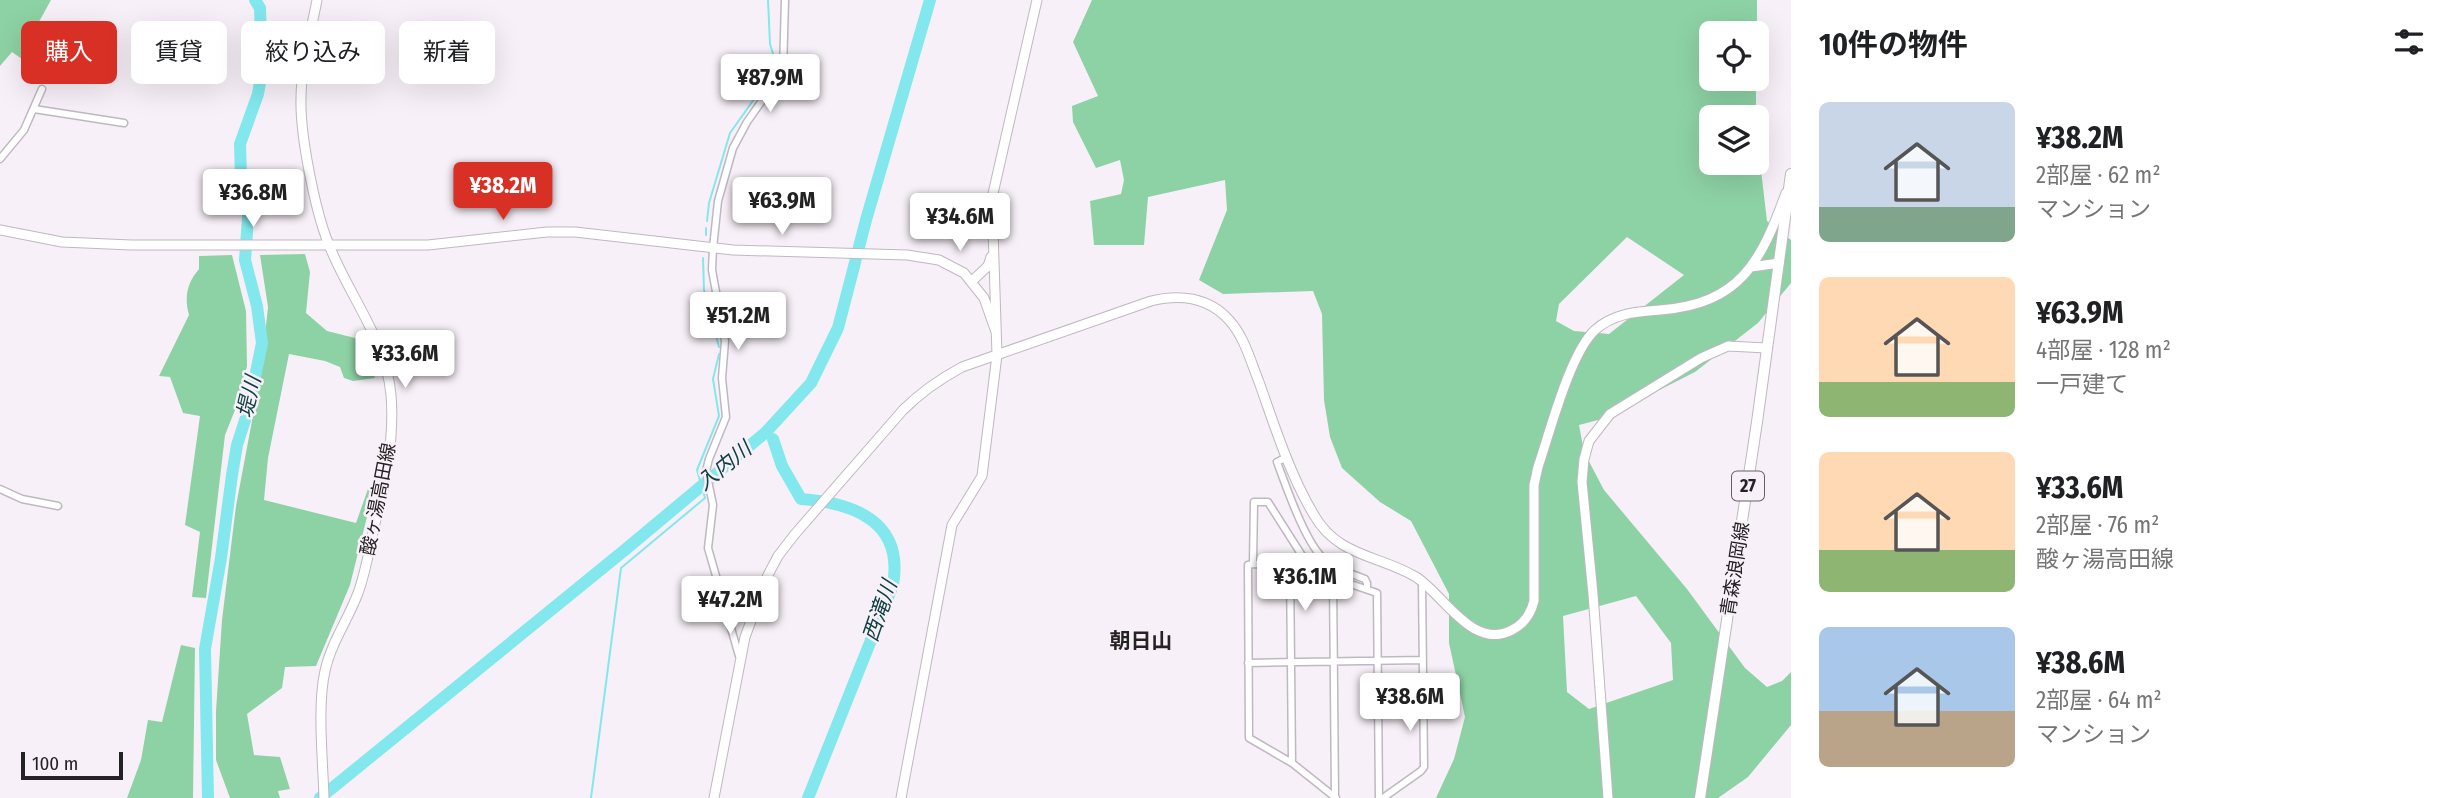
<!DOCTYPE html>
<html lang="ja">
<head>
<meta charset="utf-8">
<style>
	body { margin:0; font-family:"Fira Sans Condensed","Noto Sans JP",sans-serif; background:#f2f2f2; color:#202124; height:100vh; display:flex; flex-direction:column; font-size:26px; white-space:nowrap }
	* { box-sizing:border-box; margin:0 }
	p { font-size:23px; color:#757577 }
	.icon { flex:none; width:38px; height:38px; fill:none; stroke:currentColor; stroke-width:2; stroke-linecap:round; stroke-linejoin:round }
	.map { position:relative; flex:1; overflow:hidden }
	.panel { display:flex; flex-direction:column; background:#fff; width:665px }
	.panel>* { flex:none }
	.banner { position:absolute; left:21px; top:21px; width:665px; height:63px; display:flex; gap:14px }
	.tools { position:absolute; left:1699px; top:21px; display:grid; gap:14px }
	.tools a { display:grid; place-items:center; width:70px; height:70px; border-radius:10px; background:#fff; box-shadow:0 7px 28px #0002; font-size:35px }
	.scale { position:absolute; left:21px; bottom:18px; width:102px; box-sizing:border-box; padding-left:7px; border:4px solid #252225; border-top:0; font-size:19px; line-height:24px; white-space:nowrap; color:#252225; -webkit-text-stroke:5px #f8f0f8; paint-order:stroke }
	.price { position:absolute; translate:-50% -60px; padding:0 16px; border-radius:7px; background:#fff; color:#222; font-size:23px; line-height:46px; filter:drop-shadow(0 2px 4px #0008) }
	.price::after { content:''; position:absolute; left:50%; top:42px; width:21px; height:16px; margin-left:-10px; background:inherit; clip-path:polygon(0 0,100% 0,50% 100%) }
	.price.selected { background:#d93025; color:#fff }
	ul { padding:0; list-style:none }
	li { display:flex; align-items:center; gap:21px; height:175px; padding:0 28px }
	li span { display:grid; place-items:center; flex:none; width:196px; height:140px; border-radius:10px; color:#555 }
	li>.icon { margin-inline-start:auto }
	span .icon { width:84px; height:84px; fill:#fffc; stroke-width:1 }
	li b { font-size:30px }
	h2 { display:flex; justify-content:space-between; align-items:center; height:84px; padding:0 28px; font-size:30px }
	.pill { padding:0 24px; border-radius:10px; background:#fff; box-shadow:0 7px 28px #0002; font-size:24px; line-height:63px }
	.pill.selected { background:#d93025; color:#fff }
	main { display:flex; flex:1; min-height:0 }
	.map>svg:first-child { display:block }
	.forest { fill:#8dd2a4; fill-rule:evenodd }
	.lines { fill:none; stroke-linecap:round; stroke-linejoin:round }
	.stream { stroke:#82e8ed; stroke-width:2 }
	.river { stroke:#82e8ed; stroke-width:12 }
	.street-casing { stroke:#bfb8c0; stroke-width:9 }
	.secondary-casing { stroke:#bfb8c0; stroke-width:11 }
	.primary-casing { stroke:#bfb8c0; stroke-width:12 }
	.street { stroke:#fff; stroke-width:6 }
	.secondary { stroke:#fff; stroke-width:9 }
	.primary { stroke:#fff; stroke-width:10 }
	.labels { text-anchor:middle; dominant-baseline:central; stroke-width:5; stroke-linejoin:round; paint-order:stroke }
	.shield { fill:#f8f0f8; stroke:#646064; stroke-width:2 }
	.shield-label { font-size:18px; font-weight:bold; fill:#252225 }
	.street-label { font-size:19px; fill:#252225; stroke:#f8f0f8 }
	.water-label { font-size:21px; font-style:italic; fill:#0f4042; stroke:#f8f0f8 }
	.neighbourhood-label { font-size:21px; font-weight:bold; fill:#252225; stroke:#f8f0f8 }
</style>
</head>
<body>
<main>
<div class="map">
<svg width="1791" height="798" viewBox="0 0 1791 798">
	<rect width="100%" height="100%" fill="#f8f0f8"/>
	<path class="forest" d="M0,0h51l-16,29 -4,14 9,9 -8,14 -20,-14 -12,14z
		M1092,0h665v33h-45v46h44v38h-44v46h45v-27l10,85 24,19v43l-33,40 -63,49 -93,47 -23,6 5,27 20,38 83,99 58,79 22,19 15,-6 9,-9v53l-43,52 -30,21h-282l18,-39 11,-42 -16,-74v-49l-38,-73 -31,-19 -38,-34 -12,-31 -6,-37 -2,-86 -9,-23 -90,3 -24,-14 28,-70 -2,-30 -77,17 -4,48h-50l-4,-44 31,-7 3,-14 -4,-20 -24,8 -23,-46 -1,-16 26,-10 -25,-54zM1627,237l57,38 -75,59 -35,-3 -18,-10 3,-17zM1636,596l35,47 2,37 -84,29 -22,-17 -4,-76z
		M305,254l5,18 -4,41 21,18 36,9 12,38 -22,3 -9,-3 -4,-11 -15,-6 -36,-7 -21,104 -4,42 92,23 12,-34h6l-24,96 -34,81 -31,1 -3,21 -35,26 7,41 26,2 10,32 -12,2 2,7h-50l-14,-38v-49l6,-91 14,-114 25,-133 7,-66 -8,-52z
		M232,255l14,56 1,55 -10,39 -12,30 -19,163 -14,-1 8,-65 -15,-7 15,-109 -17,-3 -13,-36 -11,-1 30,-61c-5,-18 -2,-32 10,-46v-13z
		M181,645l14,3 -2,150h-66l14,-38 7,-40 14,2z"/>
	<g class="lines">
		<path class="stream" d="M768,76l7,-8v-8l-5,-16 -2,-44
			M707,221l2,-18 21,-70 27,-38 -1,-9 4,-6
			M706,235v-7
			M703,258l1,32 15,57
			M591,798l30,-230 84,-70 -8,-28 22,-54 -6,-37 6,-25"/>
		<path class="river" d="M773,439l9,27 19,33c54,4 103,23 92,86l-85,213
			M208,798l-3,-149 16,-91 11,-83 5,-30 11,-34 14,-68 -5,-37 -12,-46 4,-56 -8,-27 -1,-33 18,-50 4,-24 -2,-62 -5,-8
			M320,798l306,-249 140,-117 45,-49 27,-55 28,-108 64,-220"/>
		<defs>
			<path id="street" d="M34,109l90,14
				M0,159l24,-29 18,-41
				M1287,457l-10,5c9,24 29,83 48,98 11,9 27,14 40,19l2,4v5
				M0,489l22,10 36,7
				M1253,564l55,1
				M1290,564l2,199
				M1333,579l2,219
				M739,656l-31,-108 5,-43 -7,-34 3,-12 17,-42 -4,-39 3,-37 -13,-71 1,-22 5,-47 15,-53 14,-26 36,-51 2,-71
				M1248,663l174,-3
				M1336,798l-44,-35 -43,-25 -1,-173 5,-1 1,-62h14l40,63 19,11 50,17 2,205
				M1383,798l38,-27 3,-4 -2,-185"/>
			<path id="secondary" d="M317,0c-6,32 -16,66 -16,99 -1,36 14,112 28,146 20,51 57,94 62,150 4,47 -7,92 -18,137 -4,20 -8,42 -15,61 -10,27 -27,50 -33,78 -8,34 -2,91 -1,127
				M0,230l62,12 69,3h297l119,-13h28l158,18 174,5 32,5 25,13 20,25 12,34
				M1751,267l28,-4
				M972,281l16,-15 3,-9
				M714,798l31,-161 23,-62 10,-19 17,-22 108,-124c18,-18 37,-31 59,-43l189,-66c28,-7 57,-4 78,19 15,16 22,42 30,62 16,45 31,93 55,133 24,42 65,40 102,62 28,18 57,74 96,53 12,-6 19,-17 22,-29v-116l4,-18c12,-35 32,-114 57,-137 19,-17 41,-18 65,-20 80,-6 101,-48 126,-117
				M901,798l51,-273 30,-49 15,-121 -5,-157 45,-198
				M1608,798l-15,-204 -11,-112 2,-23 5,-18 21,-27 91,-56 27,-12 38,2"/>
			<path id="primary" d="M1700,798l57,-376 34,-248"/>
		</defs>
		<use href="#street" class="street-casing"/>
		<use href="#secondary" class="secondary-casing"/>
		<use href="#primary" class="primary-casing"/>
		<use href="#street" class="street"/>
		<use href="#secondary" class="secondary"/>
		<use href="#primary" class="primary"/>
	</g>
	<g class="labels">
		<rect class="shield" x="1732" y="471.5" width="32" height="29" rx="5"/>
		<g class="shield-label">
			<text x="1748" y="486">27</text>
		</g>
		<g class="street-label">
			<text transform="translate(378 499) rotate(-79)">酸ヶ湯高田線</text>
			<text transform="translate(1735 569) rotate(-81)">青森浪岡線</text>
		</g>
		<g class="water-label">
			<text transform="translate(249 397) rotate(-77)">堤川</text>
			<text transform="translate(724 466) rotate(-39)">入内川</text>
			<text transform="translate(880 611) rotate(-71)">西滝川</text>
		</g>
		<g class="neighbourhood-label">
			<text x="1141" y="641">朝日山</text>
		</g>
	</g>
</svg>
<div class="tools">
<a><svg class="icon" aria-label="locate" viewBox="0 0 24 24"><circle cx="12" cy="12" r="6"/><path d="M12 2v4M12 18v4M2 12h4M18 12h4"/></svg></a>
<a><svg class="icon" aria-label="layers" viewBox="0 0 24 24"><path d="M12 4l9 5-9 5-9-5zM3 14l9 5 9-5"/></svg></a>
</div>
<div class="scale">100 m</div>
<b class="price" style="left:770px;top:114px">¥87.9M</b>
<b class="price selected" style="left:503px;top:222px">¥38.2M</b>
<b class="price" style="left:253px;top:229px">¥36.8M</b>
<b class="price" style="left:782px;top:237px">¥63.9M</b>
<b class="price" style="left:960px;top:253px">¥34.6M</b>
<b class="price" style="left:738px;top:352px">¥51.2M</b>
<b class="price" style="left:405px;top:390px">¥33.6M</b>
<b class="price" style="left:1305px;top:613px">¥36.1M</b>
<b class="price" style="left:730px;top:636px">¥47.2M</b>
<b class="price" style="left:1410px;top:733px">¥38.6M</b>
<div class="banner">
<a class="pill selected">購入</a>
<a class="pill">賃貸</a>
<a class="pill">絞り込み</a>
<a class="pill">新着</a>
</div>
</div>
<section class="panel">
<h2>10件の物件<svg class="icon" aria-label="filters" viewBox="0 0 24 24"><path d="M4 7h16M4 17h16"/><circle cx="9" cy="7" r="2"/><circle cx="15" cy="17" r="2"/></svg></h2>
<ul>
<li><span style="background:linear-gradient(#c9d6e8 75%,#7fa58c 0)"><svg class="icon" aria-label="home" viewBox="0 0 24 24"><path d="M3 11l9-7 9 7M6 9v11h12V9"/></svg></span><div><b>¥38.2M</b><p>2部屋 · 62 m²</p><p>マンション</p></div></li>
<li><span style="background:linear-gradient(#ffd9b3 75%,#8fb573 0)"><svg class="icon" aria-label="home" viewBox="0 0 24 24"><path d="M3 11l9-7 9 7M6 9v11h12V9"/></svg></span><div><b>¥63.9M</b><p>4部屋 · 128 m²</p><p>一戸建て</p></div></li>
<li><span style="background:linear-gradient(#ffd9b3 70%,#8fb573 0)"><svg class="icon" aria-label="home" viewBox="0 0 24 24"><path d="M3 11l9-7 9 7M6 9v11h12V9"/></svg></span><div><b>¥33.6M</b><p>2部屋 · 76 m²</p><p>酸ヶ湯高田線</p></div></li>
<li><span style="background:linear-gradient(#a9c7e8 60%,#b9a48a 0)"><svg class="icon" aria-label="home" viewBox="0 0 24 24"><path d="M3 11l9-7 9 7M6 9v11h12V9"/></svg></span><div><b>¥38.6M</b><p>2部屋 · 64 m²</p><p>マンション</p></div></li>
</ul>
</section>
</main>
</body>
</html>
